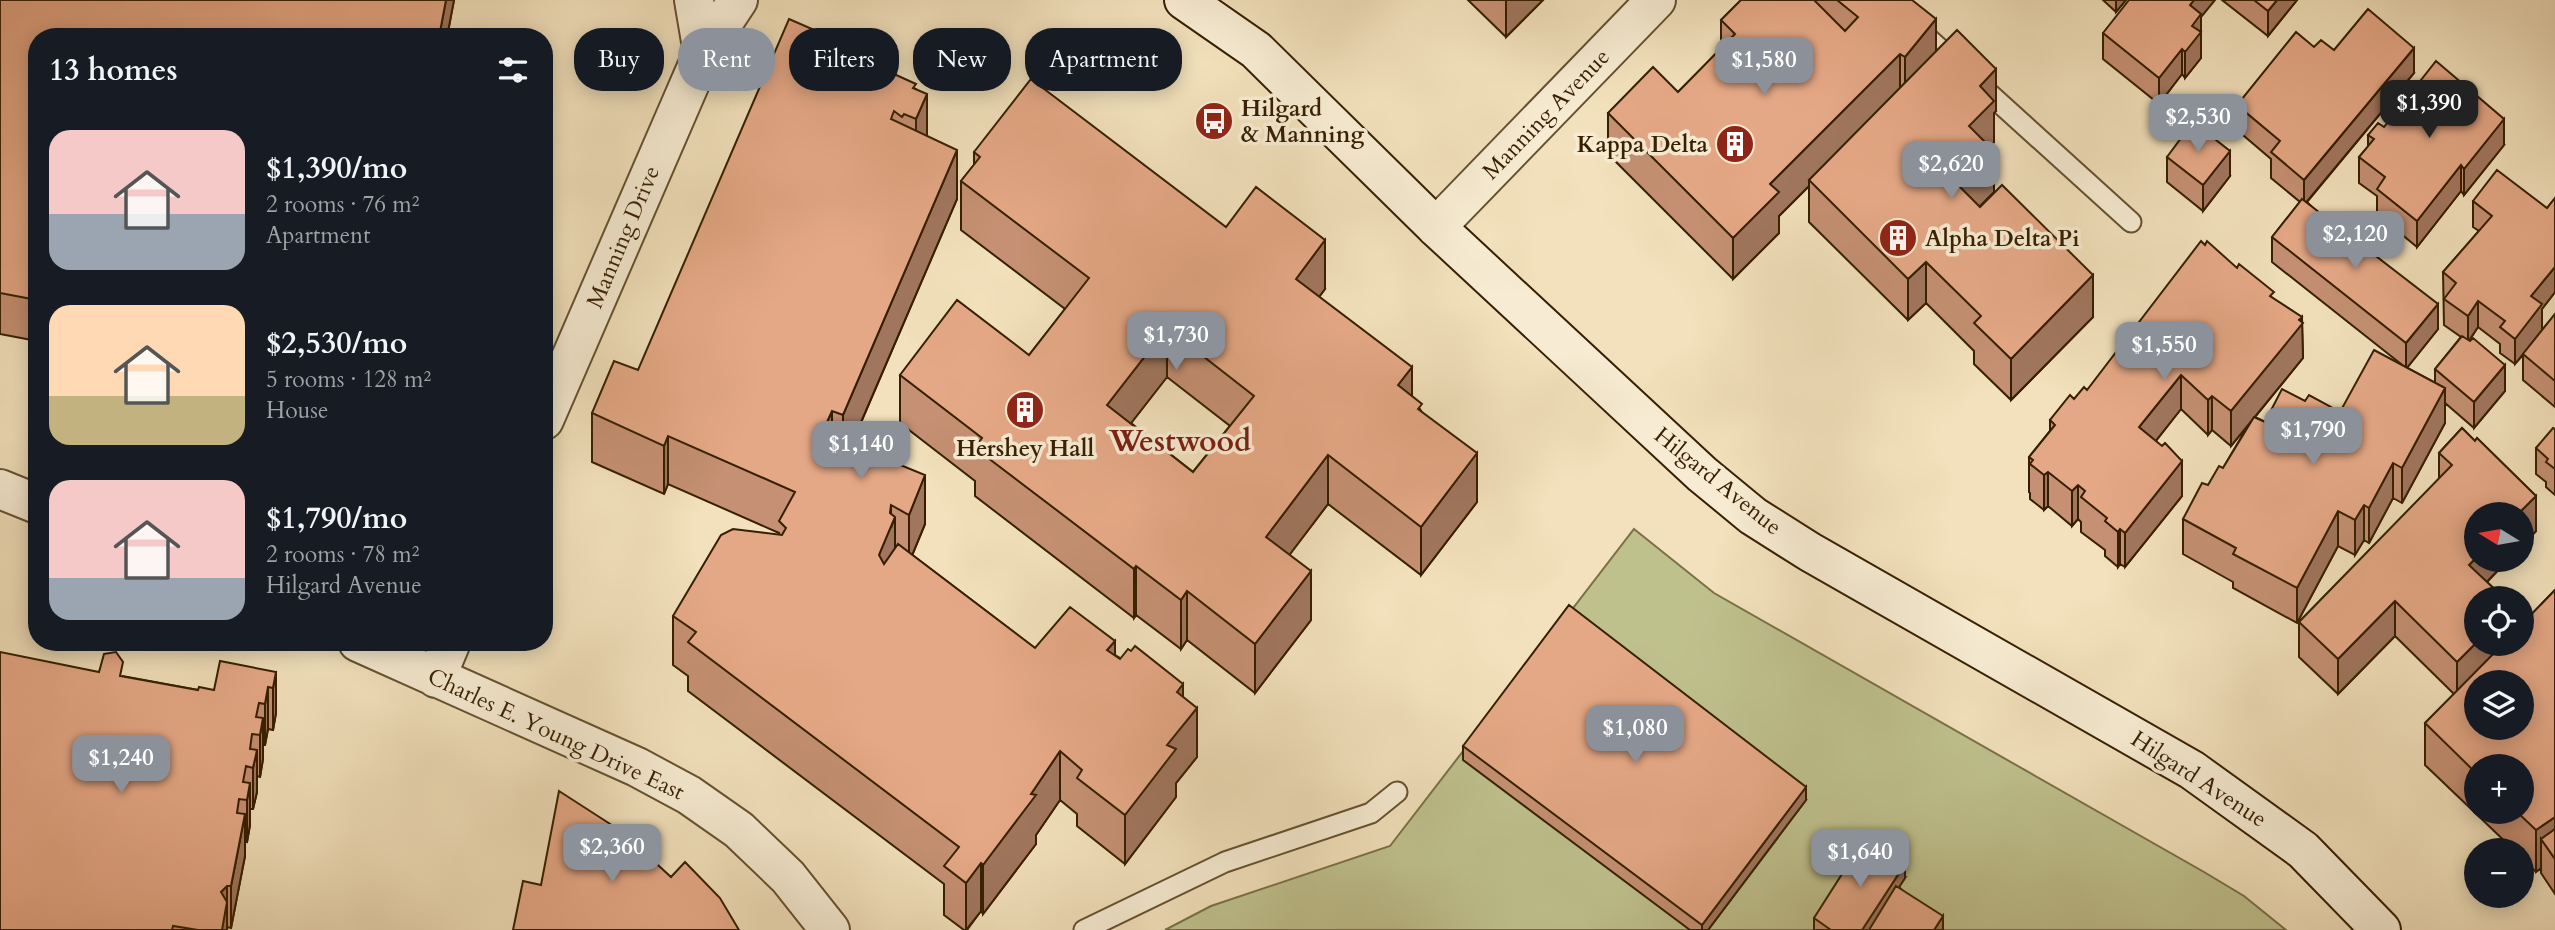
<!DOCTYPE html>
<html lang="en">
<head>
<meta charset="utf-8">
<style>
	body { margin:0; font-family:Cardo,serif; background:#20242c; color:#f1f3f6; height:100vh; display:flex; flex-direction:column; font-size:26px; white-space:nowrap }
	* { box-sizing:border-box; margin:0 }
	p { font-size:23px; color:#9ea1a6 }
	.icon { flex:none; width:38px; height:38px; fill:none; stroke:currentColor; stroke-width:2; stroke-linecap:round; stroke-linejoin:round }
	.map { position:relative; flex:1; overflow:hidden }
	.side { position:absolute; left:28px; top:28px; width:525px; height:623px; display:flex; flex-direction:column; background:#171b24; border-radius:28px; box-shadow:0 4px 18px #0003 }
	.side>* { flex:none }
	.banner { position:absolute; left:574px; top:28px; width:665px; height:63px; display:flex; gap:14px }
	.needle { width:46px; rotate:281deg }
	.fabs { position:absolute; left:2464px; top:502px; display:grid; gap:14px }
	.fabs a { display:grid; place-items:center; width:70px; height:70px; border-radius:50%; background:#171b24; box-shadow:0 4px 18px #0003; font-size:35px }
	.price { position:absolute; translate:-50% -60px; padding:0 16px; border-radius:14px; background:#8c9099; color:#fff; font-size:23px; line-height:46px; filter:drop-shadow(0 2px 4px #0008) }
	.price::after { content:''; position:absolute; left:50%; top:42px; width:21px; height:16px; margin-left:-10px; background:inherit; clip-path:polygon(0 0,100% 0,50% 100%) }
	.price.current { background:#222; color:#fff }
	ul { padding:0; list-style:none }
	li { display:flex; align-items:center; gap:21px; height:175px; padding:0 21px }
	li span { display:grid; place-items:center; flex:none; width:196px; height:140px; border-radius:21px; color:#555 }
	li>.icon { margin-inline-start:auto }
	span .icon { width:84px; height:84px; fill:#fffc; stroke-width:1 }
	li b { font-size:30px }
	h2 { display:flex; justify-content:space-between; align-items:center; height:84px; padding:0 21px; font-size:30px }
	.tag { padding:0 24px; border-radius:28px; background:#171b24; box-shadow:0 4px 18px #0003; font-size:24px; line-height:63px }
	.tag.current { background:#8c9099; color:#fff }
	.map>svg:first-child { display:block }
	.green { fill:#bfc18d; stroke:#7a7046; stroke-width:2 }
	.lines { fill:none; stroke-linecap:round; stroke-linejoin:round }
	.lane-casing { stroke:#65502f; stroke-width:23 }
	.street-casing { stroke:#65502f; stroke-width:42 }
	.secondary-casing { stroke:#361f00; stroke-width:42 }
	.lane { stroke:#f7ecd3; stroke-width:19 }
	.street { stroke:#f7ecd3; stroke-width:38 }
	.secondary { stroke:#f7ecd3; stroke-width:38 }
	.wall { fill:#c59073; stroke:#361f00; stroke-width:2; fill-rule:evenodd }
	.shaded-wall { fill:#a0765e; stroke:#361f00; stroke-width:2 }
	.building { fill:#e5a886; stroke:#361f00; stroke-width:2; fill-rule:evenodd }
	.labels { text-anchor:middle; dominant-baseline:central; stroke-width:7; stroke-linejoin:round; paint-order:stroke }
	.poi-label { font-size:23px; font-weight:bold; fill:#361f00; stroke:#f7ecd3; text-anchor:start }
	.street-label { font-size:23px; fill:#361f00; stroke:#f7ecd3 }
	.district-label { font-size:30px; font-weight:bold; fill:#7a1f14; stroke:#f7ecd3 }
</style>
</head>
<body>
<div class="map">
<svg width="2555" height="930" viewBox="0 0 2555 930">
	<rect width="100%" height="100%" fill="#f2e1bc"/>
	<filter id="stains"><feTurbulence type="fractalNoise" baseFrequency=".00286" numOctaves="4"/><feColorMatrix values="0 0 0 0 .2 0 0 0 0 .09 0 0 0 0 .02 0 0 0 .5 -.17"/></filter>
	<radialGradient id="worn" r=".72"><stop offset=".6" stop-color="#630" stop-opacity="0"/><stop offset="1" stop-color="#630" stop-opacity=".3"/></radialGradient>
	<path class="green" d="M1634,529l80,64 490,279 40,24 42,34h-1121l46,-24 179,-60z"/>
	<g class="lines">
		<defs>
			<path id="lane" d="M1886,0l245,222
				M1084,930l141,-68 146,-49 26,-21"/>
			<path id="street" d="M694,0l9,53
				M1436,227l220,-227
				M544,420l159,-367 35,-53
				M0,489l37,15
				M358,642l279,125 52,28 50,35 49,47 42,53
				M436,678l15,-36"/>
			<path id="secondary" d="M1184,0l72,50 180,177 266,247 51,42 57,36 382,218 111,80 78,80"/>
		</defs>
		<use href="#lane" class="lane-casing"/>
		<use href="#street" class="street-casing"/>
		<use href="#secondary" class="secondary-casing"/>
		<use href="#lane" class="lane"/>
		<use href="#street" class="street"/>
		<use href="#secondary" class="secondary"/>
	</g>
	<path class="wall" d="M0,0h454l-7,37h-410v304l-37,-7z
		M1468,0h75l-37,37z
		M1741,0h171l24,52 60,59 -2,2v29l-4,5 4,45 -14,15 113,110 -82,83 -37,-36v-13l-48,-48 -18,17 -99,-98v-36l-30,30v17l-46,46 -125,-125v-41l70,-21 43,-43v-29z
		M2103,0h23l-10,12z
		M2222,0h75l-29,36z
		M2201,17v41l-16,20 -3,-4 -23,30 -56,-45v-26z
		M2314,47l20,3 80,23 -107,129 131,127 -31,39 28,15v-14l26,-32 -17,-12 -1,-53 36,-41 -6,-4v-26l74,7 8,-10v94l-13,17v21l-14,17 27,-33v93l-32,-27v-25l-8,9 -15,-11v-9l-22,-17 -9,14 36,50 -31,37 -29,-25v20l-43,80 -9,-5 -24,45 -5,-3 -9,15 -17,-9 -41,77 -64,-35v-6l-50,-28v-35l40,-51 26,-44 -18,22 -19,-16 -4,5 -27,-26 -25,32 26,55 -57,71 -5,-3 -2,3 -13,-11v-6l-24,-18v-10l-3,-3 -6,7 -24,-20 -4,4 -14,-11v-6l-1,-1v-35l21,-26v-11l24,-21 13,-9 150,-122 65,55 1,35 -48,59 10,5 40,-21 35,11 61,-48 -129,-102v-25l28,-35 -29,-24v-19l-34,-29v-25z
		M854,62l62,27 11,47 30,63 -110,256 78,69 -13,31 123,93 80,7 68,42 14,60 -21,26v14l-51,67 -48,-38v-12l-17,-14 -24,35v9l-53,70 -2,-3 -14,19h-3l-20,-15v-31l-256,-193v-15l-15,-11v-49l106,-81v-2l-111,-49 -4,10 -72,-32v-49l46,-43z
		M2384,127l120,18 -40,50 -3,-4 -44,56 -40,-33v-18l-18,-13v-26l9,-10v-12z
		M974,152l252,75 99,62 -6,8 93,99 65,106 -56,73 -93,-71 -39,51 22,65 -56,73 -68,-53 -6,9 -45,-34 -2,3 -159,-122v-15l-75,-58v-48l129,-20 36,-46 -104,-79v-49l13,-16zM1167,377l63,49 -37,46 -62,-49z
		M2167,157l63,19 -27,35 -36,-29z
		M2462,428l13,13 2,-3 59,58v35l-14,15v-32h-46v46h32l-21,22 17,16h-28v46h46v-20l33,-34v304l-14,-21v-5l-5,4 -14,-14v-8h-8l-89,-85v-42l29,-29 -59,-58 -57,58 -39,-37v-35l140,-143v-26zM2476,682h46v46h-46zM2476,766h46v46h-46z
		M2555,429v66l-9,-8v-5l-10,-8v-26z
		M276,672v41l-3,17 -5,-1 -3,16h-2v14l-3,18 -3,-1v16l-4,17h-3v16l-3,17 -2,-1v15l-14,72 -4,-1v3h-227l123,-254 75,14h16z
		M1463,746l343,54 -98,130h-18l-227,-170z
		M1905,878l-6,9 44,43h-129v-12z"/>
	<path class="shaded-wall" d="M446,0h8l-7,37h-8z
		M1506,0h37l-37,37z
		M2116,0h10l-10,12z
		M2194,0h21l-14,17v41l-16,20v-26l5,-47z
		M2277,0h20l-29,36v-25z
		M1936,19v41l-31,39v-42z
		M854,39v48l-7,-29z
		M2414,48v25l-110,132v-25z
		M2182,49v25l-23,30v-26z
		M1900,54v41l-91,85v6l-30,30v17l-46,46v-41l37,-54z
		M1996,69v42l-2,2v29l-25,25v-41l11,-40z
		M927,94v48l-11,26v-49z
		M2504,119v26l-40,50v-26z
		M957,150v49l-114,265v-49z
		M1994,151v41l-35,35v-41z
		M2230,151v25l-27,35v-26z
		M2461,165v26l-44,56v-26z
		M1325,240v49l-29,39v-49z
		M1926,262v41l-18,17v-41z
		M2555,267v25l-13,17v21l-27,34v-25l16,-43z
		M2093,275v42l-82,83v-41z
		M2478,301v26l-10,15v-26z
		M2438,304v25l-32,40v-26z
		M2302,317l1,41 -72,88v-35z
		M1167,328v49l-60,77v-49z
		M2505,365v26l-31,37v-26z
		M1412,367v49l-14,-31z
		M2181,375v34l-42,53v-35z
		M2445,388v35l-43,80v-35z
		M2212,396v34l-4,5v-35z
		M832,411v49l-14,-18z
		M668,436v48l-4,10v-48z
		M1477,453v49l-56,73v-48z
		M1328,455v49l-62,82v-49z
		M2182,461v35l-57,71v-34z
		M2393,463v35l-24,45v-35z
		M2048,472v34l-4,4v-35z
		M925,475v49l-16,39v-48z
		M2078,485v34l-6,7v-35z
		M2536,496v35l-14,15v-32h-4z
		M891,505v23l4,-11v49l-16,38v-49z
		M2364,505v35l-9,15v-35z
		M2338,511v35l-41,77v-35z
		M2120,529v35l-2,3v-35z
		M2476,558v2h32l-39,40v-35z
		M1136,566v49l-2,3v-49z
		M1311,571v49l-56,73v-49z
		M1187,591v49l-6,9v-49z
		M2395,601v35l-57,58v-35z
		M1115,641v49l-8,-40z
		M2476,643v1h33l-52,53v-35z
		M276,672v41l-3,17v-42z
		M1183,684v41l14,-17v49l-21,26v14l-51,67v-49l42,-70 10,-53z
		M268,687v42l-3,16v-41z
		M263,718v41l-3,18v-42z
		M257,750v42l-4,17v-41z
		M1060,751v49l-24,35v9l-53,70v-49z
		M250,783v42l-3,17v-42z
		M1806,787v13l-98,130h-6v-5z
		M245,814v42l-14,72v-42z
		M2555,817v42l-14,-20v29l-5,4v-42z
		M981,863v48l-15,19v-47z
		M1905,864v14l-34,52h-9z
		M227,886v44h-6v-38z
		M1943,916v14h-9z"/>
	<path class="building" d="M0,0h446l-7,37h-402v263l-37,-7z
		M1741,0h73l31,31 13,-14 -21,-17h75l24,19 -31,38 -5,-3 -130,130 9,8 -46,46 -125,-125 45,-46 25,25 57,-58 -14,-14z
		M2129,0h65l-4,5 11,9 -9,12 9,6 -16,20 -3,-3 -23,29 -56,-45z
		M2254,0h23l-9,11z
		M2368,9l46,39 -110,132 -33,-28 9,-11 -43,-36 59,-73 18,15 7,-7 13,10z
		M789,19l57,25 2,-6 6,1 -7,19 10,6 2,-6 57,26 -3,4 14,6 -11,25 -12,-5 -2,3 -8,-6 -3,8 66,31 -114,265 -11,-4 -14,31 36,16 7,-9 64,26 -16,40 -18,-10 -1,8 5,4 -16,38 5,9 14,-20 137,104 35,-41 45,34 -8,9 13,9 8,-10 3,2 4,-5 48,38 -6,8 20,16 -30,37 9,4 -51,66 -48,-37 5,-8 -22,-19 -29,43 5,1 -53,70 -2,-2 -15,20 -22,-17 15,-19 -271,-205 8,-10 -23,-16 48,-81 12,-6 49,6 4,-7 -7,-7 16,-29 -127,-56 -4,10 -72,-33 22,-52 24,9z
		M1957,30l39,39 -16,17 14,15 -25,25 25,25 -35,35 21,21 22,-22 91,90 -82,84 -37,-36 7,-7 -55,-54 -18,17 -99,-99z
		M2436,61l68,58 -40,50 -3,-4 -44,56 -40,-32 8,-12 -26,-20 15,-18 -6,-4 10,-12 6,4z
		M1031,79l195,148 30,-40 69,53 -29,39 116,88 -14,18 24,19 -4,5 59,44 -56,74 -93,-72 -62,82 45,34 -56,73 -68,-53 -6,9 -45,-34 -2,3 -159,-121 7,-10 -82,-63 57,-75 72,55 60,-77 -128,-97 19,-24 -6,-5zM1167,328l87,68 -61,76 -86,-67z
		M2193,122l37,29 -27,34 -36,-28z
		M2497,170l50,38 8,-10v69l-24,29 11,8 -27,35 -15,-12 5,-6 -27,-20 -10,15 -24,-17 12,-16 -13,-11 49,-56 -19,-15z
		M2302,199l136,105 -32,39 -134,-106z
		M2201,241l4,4 2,-4 30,27 2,-4 35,28 -4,4 32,21 -3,3 4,3 -72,88 -19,-15 -4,4 -27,-25 -42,52 23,19 3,-3 17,18 -57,72 -5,-4 -2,3 -13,-11 2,-3 -26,-21 4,-6 -7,-6 -6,6 -24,-19 -4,3 -14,-11 3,-4 -4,-3 26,-32 -5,-5 20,-25 4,4 10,-12 3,3z
		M2555,314v67l-32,-27z
		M2462,336l8,5 3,-3 32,27 -31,37 -39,-33z
		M2374,350l71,38 -43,80 -9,-5 -24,45 -5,-3 -9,15 -17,-9 -41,77 -64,-34 3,-6 -53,-29 19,-36 6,2 11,-19 4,2 31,-51 11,5 17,-33 23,12 4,-6 31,17z
		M2462,428l13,13 2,-3 59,58 -18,18h-42v44l-7,7 35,33h-28v45l-19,19 -62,-61 -57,58 -39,-37 153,-157 -13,-12z
		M2553,428l2,1v40l-9,-7 2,-3 -12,-11z
		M2555,590v227l-19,13 -19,-18h5v-46h-46v7l-51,-50 78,-79h19v-20zM2476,682h46v46h-46z
		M1569,605l237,182 -104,138 -239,-179z
		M0,652l99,20 5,-18 12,-2 7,10 -3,14 78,14 1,-3 15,3 6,-29 56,11 -3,16 -5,-1 -3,17 -6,-1 -3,14 7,1 -3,17 -8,-1 -2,15 7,1 -4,18 -7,-2 -3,16 7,1 -3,17 -8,-1 -2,14 8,1 -14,72h-4l-6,6 6,10 -5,28h-24l-25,-4 -1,4h-172z
		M559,791l62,40 50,46 14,-15 35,36 19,32h-226l10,-49 18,4z
		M2555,829v30l-14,-20z
		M1865,838l40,26 -43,66h-31l-17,-12z
		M1896,886l47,30 -9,14h-65z"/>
	<defs>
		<symbol id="bus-disc" viewBox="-11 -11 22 22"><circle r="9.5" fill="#8f2418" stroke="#f7ecd3"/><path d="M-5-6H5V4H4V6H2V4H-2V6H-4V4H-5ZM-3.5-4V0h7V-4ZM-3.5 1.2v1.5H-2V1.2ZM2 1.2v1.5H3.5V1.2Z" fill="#fff"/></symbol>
		<symbol id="building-disc" viewBox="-11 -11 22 22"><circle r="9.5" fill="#8f2418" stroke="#f7ecd3"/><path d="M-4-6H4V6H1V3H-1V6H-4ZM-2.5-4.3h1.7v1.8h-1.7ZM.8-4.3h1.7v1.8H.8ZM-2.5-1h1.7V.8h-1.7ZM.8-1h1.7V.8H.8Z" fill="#fff"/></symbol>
	</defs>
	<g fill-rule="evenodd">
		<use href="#bus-disc" x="1192" y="99" width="44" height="44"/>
		<use href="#building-disc" x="1713" y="122" width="44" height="44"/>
		<use href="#building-disc" x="1876" y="216" width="44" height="44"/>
		<use href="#building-disc" x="1003" y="388" width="44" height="44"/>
	</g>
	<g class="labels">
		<g class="poi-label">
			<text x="1241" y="108">Hilgard<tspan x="1241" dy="26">&amp; Manning</tspan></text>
			<text x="1708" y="144" text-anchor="end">Kappa Delta</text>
			<text x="1925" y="238">Alpha Delta Pi</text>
			<text x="1025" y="448" text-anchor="middle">Hershey Hall</text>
		</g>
		<g class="street-label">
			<text transform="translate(1546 114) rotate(-46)">Manning Avenue</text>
			<text transform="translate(623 237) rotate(-67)">Manning Drive</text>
			<text transform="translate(1718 481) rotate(39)">Hilgard Avenue</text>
			<text transform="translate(556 734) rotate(25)">Charles E. Young Drive East</text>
			<text transform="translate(2199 779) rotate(33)">Hilgard Avenue</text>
		</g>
		<g class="district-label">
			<text x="1180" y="441">Westwood</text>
		</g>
	</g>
	<rect width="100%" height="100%" filter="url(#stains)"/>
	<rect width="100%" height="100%" fill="url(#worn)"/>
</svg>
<div class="fabs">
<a><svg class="needle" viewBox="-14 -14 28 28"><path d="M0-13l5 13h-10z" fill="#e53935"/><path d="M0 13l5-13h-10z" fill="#9ea1a6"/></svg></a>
<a><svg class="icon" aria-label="locate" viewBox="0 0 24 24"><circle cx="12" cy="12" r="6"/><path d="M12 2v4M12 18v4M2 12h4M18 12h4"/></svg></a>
<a><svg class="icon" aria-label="layers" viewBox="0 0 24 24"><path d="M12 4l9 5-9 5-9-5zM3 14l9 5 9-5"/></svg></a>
<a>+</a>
<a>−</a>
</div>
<b class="price" style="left:1764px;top:97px">$1,580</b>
<b class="price current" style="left:2429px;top:140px">$1,390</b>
<b class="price" style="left:2198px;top:154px">$2,530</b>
<b class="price" style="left:1951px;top:201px">$2,620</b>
<b class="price" style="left:2355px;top:271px">$2,120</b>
<b class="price" style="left:1176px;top:372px">$1,730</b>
<b class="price" style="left:2164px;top:382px">$1,550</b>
<b class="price" style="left:2313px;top:467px">$1,790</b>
<b class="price" style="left:861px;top:481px">$1,140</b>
<b class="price" style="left:1635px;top:765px">$1,080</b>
<b class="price" style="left:121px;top:795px">$1,240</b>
<b class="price" style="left:612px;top:884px">$2,360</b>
<b class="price" style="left:1860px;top:889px">$1,640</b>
<div class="banner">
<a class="tag">Buy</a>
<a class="tag current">Rent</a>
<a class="tag">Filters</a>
<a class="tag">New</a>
<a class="tag">Apartment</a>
</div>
<section class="side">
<h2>13 homes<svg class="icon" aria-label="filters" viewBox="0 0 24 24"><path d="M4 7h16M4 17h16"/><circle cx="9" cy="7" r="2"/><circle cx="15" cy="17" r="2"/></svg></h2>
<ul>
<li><span style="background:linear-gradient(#f6c9c9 60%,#9aa5b1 0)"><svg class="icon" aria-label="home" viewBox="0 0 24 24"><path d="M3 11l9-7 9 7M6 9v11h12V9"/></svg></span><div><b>$1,390/mo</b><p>2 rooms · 76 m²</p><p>Apartment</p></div></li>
<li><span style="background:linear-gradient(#ffd9b3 65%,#c2b280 0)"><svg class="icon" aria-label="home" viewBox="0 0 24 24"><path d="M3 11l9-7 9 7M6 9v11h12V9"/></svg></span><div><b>$2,530/mo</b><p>5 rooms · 128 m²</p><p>House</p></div></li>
<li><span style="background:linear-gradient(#f6c9c9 70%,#9aa5b1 0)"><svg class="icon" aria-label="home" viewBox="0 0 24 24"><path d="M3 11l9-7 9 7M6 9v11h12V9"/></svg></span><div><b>$1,790/mo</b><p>2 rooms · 78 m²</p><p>Hilgard Avenue</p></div></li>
</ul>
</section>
</div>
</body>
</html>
